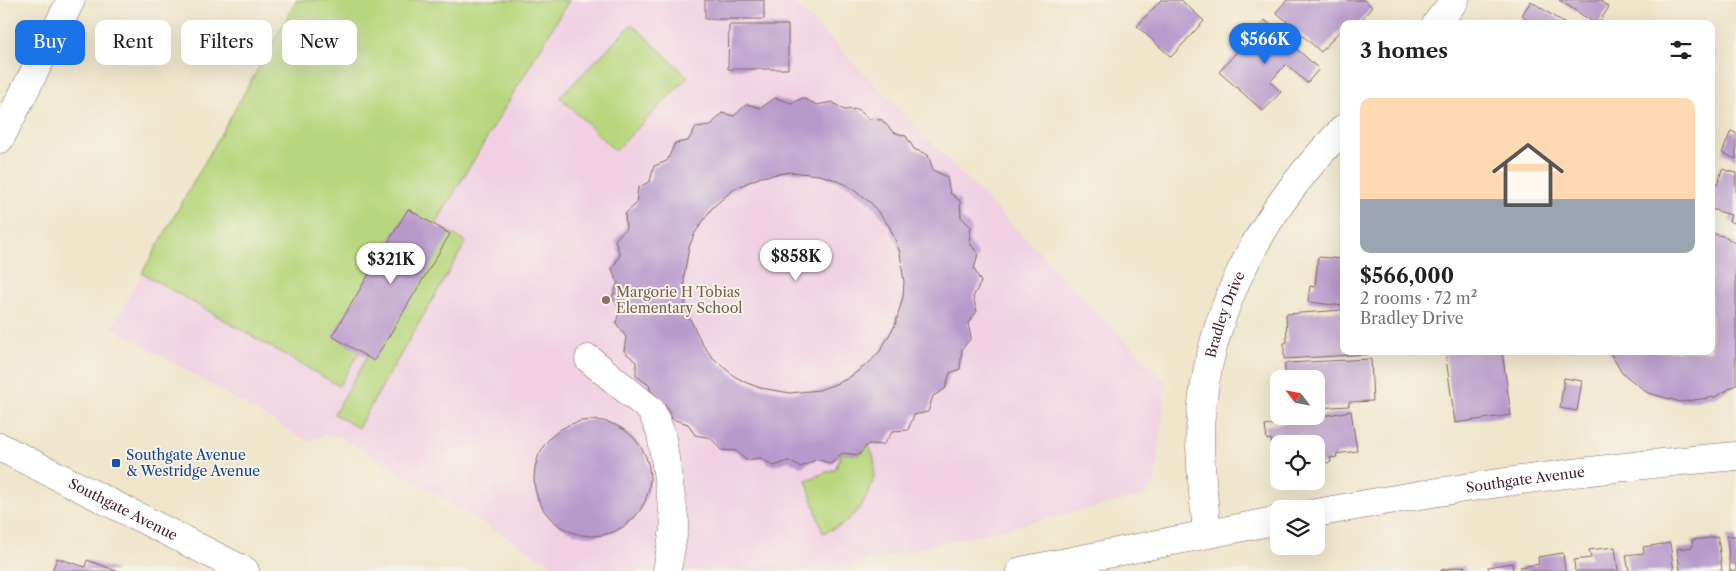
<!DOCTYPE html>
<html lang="en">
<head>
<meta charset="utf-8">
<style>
	body { margin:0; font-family:"Libre Caslon Text",serif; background:#f2f2f2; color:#202124; height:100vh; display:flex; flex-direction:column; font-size:19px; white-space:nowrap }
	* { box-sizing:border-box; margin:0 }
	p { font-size:16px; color:#757577 }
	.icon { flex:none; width:28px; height:28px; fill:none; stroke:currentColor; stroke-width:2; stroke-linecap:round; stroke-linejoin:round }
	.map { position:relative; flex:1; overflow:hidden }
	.drawer { position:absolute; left:1340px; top:20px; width:375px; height:335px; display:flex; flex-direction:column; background:#fff; border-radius:10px; box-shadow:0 5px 20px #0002 }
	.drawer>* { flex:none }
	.banner { position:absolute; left:15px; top:20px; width:475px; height:45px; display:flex; gap:10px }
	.needle { width:32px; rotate:302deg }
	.buttons { position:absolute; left:1270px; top:370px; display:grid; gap:10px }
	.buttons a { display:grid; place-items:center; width:55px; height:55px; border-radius:10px; background:#fff; box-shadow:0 5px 20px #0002; font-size:25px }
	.price { position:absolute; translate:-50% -42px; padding:0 11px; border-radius:18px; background:#fff; color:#222; font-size:16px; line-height:32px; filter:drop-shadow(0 1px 2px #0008) }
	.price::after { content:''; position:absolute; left:50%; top:30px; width:15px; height:11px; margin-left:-8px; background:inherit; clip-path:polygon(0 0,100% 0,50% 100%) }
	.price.on { background:#1a73e8; color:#fff }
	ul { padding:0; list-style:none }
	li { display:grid; align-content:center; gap:10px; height:265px; padding:0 20px }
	li span { display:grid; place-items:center; height:155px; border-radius:10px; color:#555 }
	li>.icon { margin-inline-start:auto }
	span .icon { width:90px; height:90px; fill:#fffc; stroke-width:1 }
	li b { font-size:21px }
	h2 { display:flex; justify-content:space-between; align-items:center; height:60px; padding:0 20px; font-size:21px }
	.chip { padding:0 18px; border-radius:10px; background:#fff; box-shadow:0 5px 20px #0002; font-size:18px; line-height:45px }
	.chip.on { background:#1a73e8; color:#fff }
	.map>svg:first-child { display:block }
	.built { fill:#f1d0e3 }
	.green { fill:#b7d67d; stroke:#807a54 }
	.building { fill:#b799cc; fill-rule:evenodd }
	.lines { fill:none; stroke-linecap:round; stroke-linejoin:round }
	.minor-casing { stroke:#846463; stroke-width:29 }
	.minor { stroke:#fff; stroke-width:28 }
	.education-dot { fill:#8d6e63; stroke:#f7f3e8; stroke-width:2 }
	.transit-dot { fill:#1a4fb4; stroke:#f7f3e8; stroke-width:2 }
	.labels { text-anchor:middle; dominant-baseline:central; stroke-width:4; stroke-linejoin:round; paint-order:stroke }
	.education-label { font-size:14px; fill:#785e54; stroke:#f7f3e8; text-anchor:start }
	.street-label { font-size:14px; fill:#4a1f2b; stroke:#f7f3e8 }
	.transit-label { font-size:14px; fill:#164399; stroke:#f7f3e8; text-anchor:start }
</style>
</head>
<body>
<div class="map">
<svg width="1736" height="571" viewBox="0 0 1736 571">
	<rect width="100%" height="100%" fill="#f7f3e8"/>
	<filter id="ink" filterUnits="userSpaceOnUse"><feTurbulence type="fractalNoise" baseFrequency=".02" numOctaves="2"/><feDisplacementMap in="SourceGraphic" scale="10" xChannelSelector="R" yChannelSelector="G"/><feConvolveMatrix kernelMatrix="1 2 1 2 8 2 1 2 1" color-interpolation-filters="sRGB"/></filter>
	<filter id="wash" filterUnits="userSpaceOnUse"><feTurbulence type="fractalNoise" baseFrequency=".0096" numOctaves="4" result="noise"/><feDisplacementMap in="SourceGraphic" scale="20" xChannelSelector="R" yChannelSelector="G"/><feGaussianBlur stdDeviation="1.12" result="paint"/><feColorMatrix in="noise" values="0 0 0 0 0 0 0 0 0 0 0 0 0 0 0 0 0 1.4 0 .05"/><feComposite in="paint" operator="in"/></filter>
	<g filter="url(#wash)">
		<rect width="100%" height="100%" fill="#efe5ca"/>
		<path class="built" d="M297,0h495l374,382 -10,97 -12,17 -304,71 -24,4h-254l-221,-134 -15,-3 -17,8 -197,-115z"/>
		<path class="green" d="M297,0h272l-230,386 -197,-113z
			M632,24l56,53 -73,74 -55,-54z
			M442,228l24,14 -108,186 -24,-14z
			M868,444c2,5 5,10 6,15 4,22 -10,47 -26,61 -7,6 -16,9 -25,13l-17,-53 29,-11 7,-16 17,2z"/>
		<g id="blocks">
			<path class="building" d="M705,0h59v19h-59z
				M1161,0h20l23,21 -33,36 -34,-31z
				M1287,0h77l8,7 -14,17h-14v2l-23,26 -45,-40z
				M1559,0h44l-1,2 7,5 -11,17h-2z
				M1531,1l34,23h-45l5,-7 -3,-2z
				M1265,20l54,49 -12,14 -21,-19 -16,18 11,10 -18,19 -44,-39z
				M729,25h59v44h-60z
				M775,98l16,5 12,-5 14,7 15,-3 12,8 14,-1 11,10 13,1 11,12 13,4 8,13 14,6 5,15 14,7 3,16 10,8 1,16 10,10 -2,15 9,12 -4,15 7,13 -8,15 4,14 -9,12 3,15 -9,11 -2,20 -10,4 -5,16 -12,7 -5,16 -14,3 -6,15 -15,1 -10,14 -15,-1 -9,11 -17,-2 -11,11 -14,-5 -16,8 -13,-6 -14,5 -13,-8 -15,2 -10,-9 -15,-1 -10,-12 -16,-3 -7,-11 -16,-5 -5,-13 -14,-7 -4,-14 -13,-9v-14l-12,-11 2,-14 -10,-14 4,-14 -8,-12 6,-14 -6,-14 8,-14 -5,-15 11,-12 -1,-14 11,-10 2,-16 12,-7 4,-15 13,-5 8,-18 13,-2 8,-14 15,-2 11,-12 12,3 13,-12 14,4zM790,172l29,3 14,4 14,6 24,18 18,23 6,13 5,14 4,29 -1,15 -8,28 -15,26 -10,11 -23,17 -14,6 -14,5 -29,3 -29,-5 -14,-5 -13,-7 -22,-19 -9,-12 -13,-26 -5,-14 -1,-29 5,-29 6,-14 17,-25 22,-19 13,-6 14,-6z
				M1731,131l5,2v26l-14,-6z
				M1722,169l14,4v51l-7,-3 2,-6 -20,-6v-24l1,-3 6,2z
				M408,209l42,25 -76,127 -42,-25z
				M1711,233l15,4 10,7v141l-21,12 -34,5 -33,-9 -26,-20 -13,-22h102z
				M1318,257l26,2v47l-36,-4 2,-16 5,1z
				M1344,310v41h25v3l-85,5v-16l3,-1 -1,-28z
				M1445,351h57l9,64 -56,8z
				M1371,359l2,42 -24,1v4l-33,2v-29h-31v-16z
				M1564,378l18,3 -5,30 -17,-3z
				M1351,411l6,40 -21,3 1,3 -7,1 1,4 -15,3v-21h-37v23l-2,1 -6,-29 -4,1 -2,-14z
				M534 478a58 58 0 1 1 116 0a58 58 0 1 1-116 0Z
				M1727,536h9v35h-6z
				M1718,537l4,34h-42l-3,-22 16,-2 -1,-7z
				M1670,543l4,28h-45l-3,-16 18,-2 -1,-6z
				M1615,547l3,24h-43l-1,-11 17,-2 -2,-8z
				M1563,553l2,18h-44l-1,-4 19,-3 -1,-7z
				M57,558l28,9 2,-7 30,11h-65z
				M1512,563l1,8h-24l-1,-4z
				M1464,566l1,5h-24v-1z"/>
		</g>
	</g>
	<g filter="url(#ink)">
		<use href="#blocks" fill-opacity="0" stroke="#846463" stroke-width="1"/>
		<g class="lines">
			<defs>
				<g id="minor">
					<path d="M1436,24l19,-24"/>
					<path d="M0,139l71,-139"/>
					<path d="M589,359l62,51 10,23 14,90 -8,48"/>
					<path id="s1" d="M0,447l245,124"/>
					<path id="s2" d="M1316,513c139,-26 280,-45 420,-57"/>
					<path id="s3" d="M1207,533c-4,-43 -10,-87 -5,-129 13,-109 67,-200 142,-276"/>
					<path d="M1021,571l258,-51"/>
				</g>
			</defs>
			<use href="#minor" class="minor-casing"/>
			<use href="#minor" class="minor"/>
		</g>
	</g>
	<circle class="education-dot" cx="606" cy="300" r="5"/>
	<rect class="transit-dot" x="111" y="458" width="10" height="10" rx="2.5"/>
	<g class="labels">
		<g class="education-label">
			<text x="616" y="292">Margorie H Tobias<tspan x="616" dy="16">Elementary School</tspan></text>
		</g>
		<g class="street-label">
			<text stroke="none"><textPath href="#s3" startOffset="222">Bradley Drive</textPath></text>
			<text stroke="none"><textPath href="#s2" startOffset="212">Southgate Avenue</textPath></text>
			<text stroke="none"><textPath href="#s1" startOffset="138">Southgate Avenue</textPath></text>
		</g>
		<g class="transit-label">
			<text x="126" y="455">Southgate Avenue<tspan x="126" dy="16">&amp; Westridge Avenue</tspan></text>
		</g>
	</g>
</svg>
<div class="buttons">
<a><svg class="needle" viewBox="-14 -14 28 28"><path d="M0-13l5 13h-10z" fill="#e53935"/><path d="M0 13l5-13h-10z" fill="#757577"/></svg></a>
<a><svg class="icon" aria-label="locate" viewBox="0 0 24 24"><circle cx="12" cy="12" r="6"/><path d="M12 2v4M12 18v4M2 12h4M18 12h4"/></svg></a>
<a><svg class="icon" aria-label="layers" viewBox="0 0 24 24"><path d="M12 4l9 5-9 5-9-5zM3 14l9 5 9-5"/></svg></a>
</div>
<b class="price on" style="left:1265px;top:65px">$566K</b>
<b class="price" style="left:796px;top:282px">$858K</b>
<b class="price" style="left:391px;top:285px">$321K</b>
<div class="banner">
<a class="chip on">Buy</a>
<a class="chip">Rent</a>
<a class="chip">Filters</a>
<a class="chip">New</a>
</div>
<section class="drawer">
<h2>3 homes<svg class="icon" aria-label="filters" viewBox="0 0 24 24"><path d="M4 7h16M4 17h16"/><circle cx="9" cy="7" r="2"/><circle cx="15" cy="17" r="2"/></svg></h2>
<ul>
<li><span style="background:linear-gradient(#ffd9b3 65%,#9aa5b1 0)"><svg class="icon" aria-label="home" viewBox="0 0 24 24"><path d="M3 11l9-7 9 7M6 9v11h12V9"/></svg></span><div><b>$566,000</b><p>2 rooms · 72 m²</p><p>Bradley Drive</p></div></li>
</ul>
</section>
</div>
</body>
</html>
